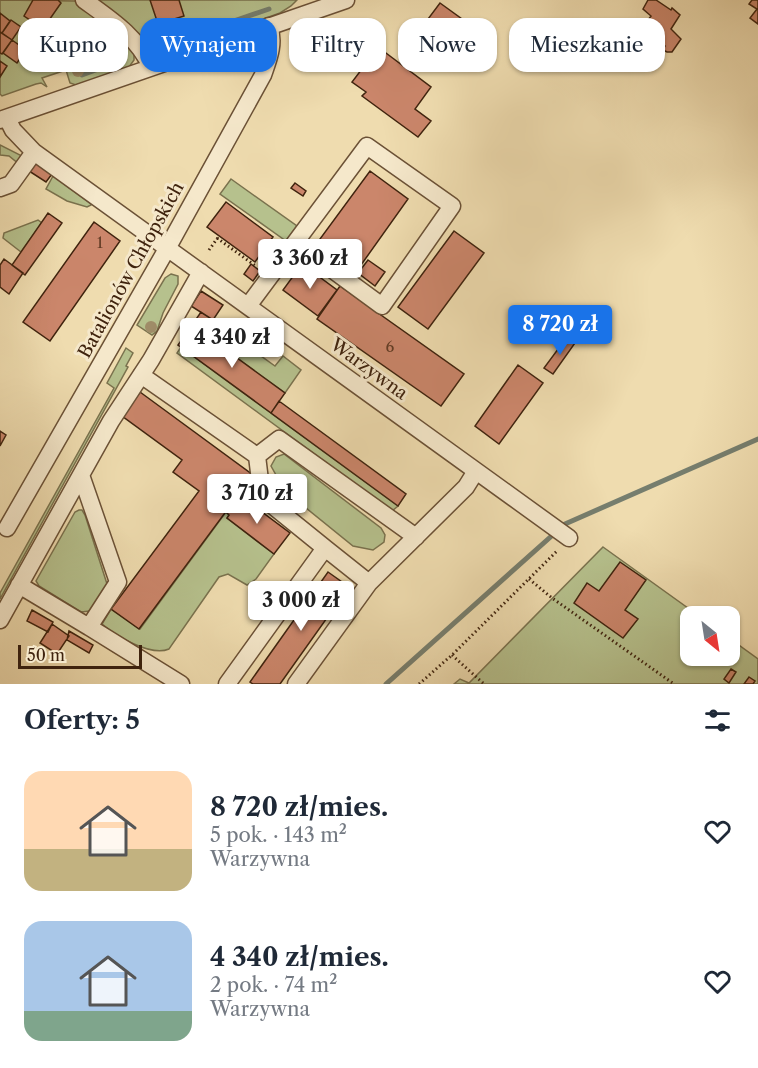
<!DOCTYPE html>
<html lang="pl">
<head>
<meta charset="utf-8">
<style>
	body { margin:0; font-family:"Libre Caslon Text",serif; background:#f6f6f7; color:#1f2937; height:100vh; display:flex; flex-direction:column; font-size:22px; white-space:nowrap }
	* { box-sizing:border-box; margin:0 }
	p { font-size:20px; color:#747a83 }
	.icon { flex:none; width:33px; height:33px; fill:none; stroke:currentColor; stroke-width:2; stroke-linecap:round; stroke-linejoin:round }
	.map { position:relative; height:684px; overflow:hidden }
	.panel { display:flex; flex-direction:column; background:#fff; flex:1 }
	.panel>* { flex:none }
	.guide { position:absolute; left:18px; top:18px; width:723px; height:54px; display:flex; gap:12px }
	.needle { width:39px; rotate:150deg }
	.fabs { position:absolute; left:680px; top:606px; display:grid; gap:12px }
	.fabs a { display:grid; place-items:center; width:60px; height:60px; border-radius:12px; background:#fff; box-shadow:0 2px 4px #0004; font-size:30px }
	.scale { position:absolute; left:18px; bottom:15px; width:124px; box-sizing:border-box; padding-left:6px; border:3px solid #3f230e; border-top:0; font-size:16px; line-height:21px; white-space:nowrap; color:#3f230e; -webkit-text-stroke:4px #f5e8cb; paint-order:stroke }
	.price { position:absolute; translate:-50% -51px; padding:0 14px; border-radius:6px; background:#fff; color:#222; font-size:20px; line-height:39px; filter:drop-shadow(0 2px 3px #0008) }
	.price::after { content:''; position:absolute; left:50%; top:36px; width:18px; height:14px; margin-left:-9px; background:inherit; clip-path:polygon(0 0,100% 0,50% 100%) }
	.price.current { background:#1a73e8; color:#fff }
	ul { padding:0; list-style:none }
	li { display:flex; align-items:center; gap:18px; height:150px; padding:0 24px }
	li span { display:grid; place-items:center; flex:none; width:168px; height:120px; border-radius:18px; color:#555 }
	li>.icon { margin-inline-start:auto }
	span .icon { width:72px; height:72px; fill:#fffc; stroke-width:1 }
	li b { font-size:26px }
	h2 { display:flex; justify-content:space-between; align-items:center; height:72px; padding:0 24px; font-size:26px }
	.tag { padding:0 21px; border-radius:18px; background:#fff; box-shadow:0 2px 4px #0004; font-size:21px; line-height:54px }
	.tag.current { background:#1a73e8; color:#fff }
	.map>svg:first-child { display:block }
	.green { fill:#b6c18d; stroke:#7a724e; stroke-width:1.5 }
	.lines { fill:none; stroke-linecap:round; stroke-linejoin:round }
	.stream { stroke:#767e6e; stroke-width:5 }
	.building { fill:#cb866b; stroke:#3f230e; stroke-width:1.5 }
	.minor-casing { stroke:#6b5136; stroke-width:19 }
	.path { stroke:#3f230e; stroke-width:3; stroke-dasharray:1.5 3; stroke-linecap:butt }
	.minor { stroke:#f5e8cb; stroke-width:16 }
	.tree { fill:#9f8c68 }
	.labels { text-anchor:middle; dominant-baseline:central; stroke-width:6; stroke-linejoin:round; paint-order:stroke }
	.number-label { font-size:15px; fill:#623c25 }
	.street-label { font-size:18px; fill:#3f230e; stroke:#f5e8cb }
</style>
</head>
<body>
<div class="map">
<svg width="758" height="684" viewBox="0 0 758 684">
	<rect width="100%" height="100%" fill="#efdcaf"/>
	<filter id="stains"><feTurbulence type="fractalNoise" baseFrequency=".00333" numOctaves="4"/><feColorMatrix values="0 0 0 0 .2 0 0 0 0 .09 0 0 0 0 .02 0 0 0 .5 -.17"/></filter>
	<radialGradient id="worn" r=".72"><stop offset=".6" stop-color="#630" stop-opacity="0"/><stop offset="1" stop-color="#630" stop-opacity=".3"/></radialGradient>
	<path class="green" d="M0,0l77,1 44,33 13,17v9l-5,7 -53,18 -6,-2 -4,-13 -24,8 5,9 -6,-4 -5,1 -34,12 -2,-2z
		M93,0h204l-6,6 -11,7 -107,38 -12,-3 -2,-3 3,-6 -1,-3 -18,5z
		M0,145l22,11 -3,8 -10,-8 -9,-1z
		M53,176l38,28v1l-4,2 -20,-6 -21,-12z
		M231,179l66,47 -11,15 -66,-47z
		M38,220l4,3 -21,29 -18,-14 1,-5z
		M171,274l7,2v8l-15,29 -6,18 -5,4 -15,-10 28,-47z
		M212,321l63,45 8,-10 18,14 -16,23 -82,-59z
		M181,347l217,159 -6,5 -215,-158z
		M126,348l7,5 -7,13 2,1 -128,232v-6l114,-205 -7,-5z
		M284,454l97,74 4,7 -1,7 -11,8 -20,-4 -68,-55 -14,-25 5,-9z
		M79,510h3l3,5 22,69 -17,27 -9,1 -42,-26 -3,-5 39,-69z
		M226,512l3,3 -2,3 47,36 -18,25 -9,6 -19,-11 -9,3 -50,72c-18,8 -53,-13 -67,-25l9,-15 29,20z
		M603,547l96,69h-9v40h39v-18l29,21v25h-304l6,-5 9,4z"/>
	<g class="lines">
		<path class="stream" d="M167,44l102,-35
			M82,75l38,-14
			M386,684l179,-160 193,-85"/>
	</g>
	<path class="building" d="M58,0l3,3 -16,23 -10,-7 -2,3 -9,-6 9,-16z
		M150,0h29l5,16 -26,8z
		M648,0h8l15,10 1,-2 8,7 -9,14 10,10 -9,13h-5l-4,-2 2,-4 -25,-14v-4l4,-6 2,1 5,-7 -8,-7z
		M752,0h6v24l-8,-6 7,-9 -8,-5z
		M440,3l33,24 -27,36 -33,-24z
		M0,13l10,8 -8,12 -2,-1z
		M11,20l10,7 -9,13 -10,-7z
		M67,22l9,7 2,-3 10,8 -14,21 -4,-3 -3,5 -7,-5 3,-5 -9,-7z
		M0,32l12,8 -10,14 -2,-1z
		M366,38l65,49 -16,22 16,12 -13,16 -56,-41 4,-4 -14,-10 13,-17 -10,-6v-6z
		M12,40l14,10 -9,13 -14,-10z
		M39,50l11,8 -5,7 -11,-8z
		M0,61l7,5 -7,11z
		M35,162l17,12 -6,8 -17,-11z
		M370,171l38,28 -52,73 -39,-29z
		M295,183l11,8 -3,5 -12,-8z
		M226,202l47,35 -18,25 -48,-35z
		M48,213l14,10 -37,52 -13,-10z
		M94,222l26,19 -70,100 -27,-19z
		M454,231l30,22 -56,76 -30,-22z
		M4,259l19,14 -14,21 -9,-7v-22z
		M368,260l17,12 -10,14 -17,-13z
		M251,264l9,7 -7,10 -9,-7z
		M302,264l35,26 -19,26 -35,-26z
		M340,286l124,88 -23,32 -124,-87z
		M201,291l22,14 -10,15 -22,-14z
		M201,312l12,8 -10,14 -11,-9z
		M192,325l93,68 -14,20 -93,-68z
		M567,337l8,6 -22,31 -9,-6z
		M518,365l25,18 -44,61 -24,-18z
		M140,392l113,83 -114,154 -28,-20 88,-118 -26,-19 9,-12 -60,-44z
		M279,401l127,93 -8,12 -127,-93z
		M0,431l6,4 -6,11z
		M242,497l48,36 -16,21 -47,-36 2,-3 -3,-3 10,-14 4,2z
		M620,562l26,18 -21,30 13,9 -15,19 -49,-35 13,-20 12,8z
		M328,572l21,15 -69,97h-27l-3,-2z
		M32,610l21,12 -5,10 -21,-11z
		M52,624l17,12 -12,18 -17,-11z
		M69,631l24,14 -4,8 -22,-13z
		M731,669l5,3 -7,11 -5,-4z
		M749,677l6,4 -2,3h-9z"/>
	<g class="lines">
		<defs>
			<path id="minor" d="M84,0c26,19 53,36 67,67
				M7,118l6,12 21,22 535,386
				M0,120l346,-120
				M0,188l11,-4 23,-32
				M248,306l119,-160 85,60 -70,100 -86,-63
				M141,375l116,81 5,41 63,51 -98,136
				M257,456l22,-17 137,98
				M7,528l161,-281 95,-172c6,-17 12,-32 6,-49
				M369,583l97,-96 10,-16
				M19,585l70,42 29,-45 -37,-107
				M0,620l111,-199 40,-61 50,-88
				M89,627l92,57
				M296,684l73,-101 -44,-35"/>
		</defs>
		<use href="#minor" class="minor-casing"/>
		<path class="path" d="M217,238l40,29
			M209,250l10,-14
			M529,579l23,19 122,86
			M452,655l32,29
			M419,684l33,-29 106,-105"/>
		<use href="#minor" class="minor"/>
	</g>
	<g class="tree">
		<circle cx="78" cy="71" r="6"/>
		<circle cx="151" cy="327" r="6"/>
	</g>
	<g class="labels">
		<g class="number-label">
			<text x="100" y="242">1</text>
			<text x="390" y="346">6</text>
		</g>
		<g class="street-label">
			<text transform="translate(131 270) rotate(-61)">Batalionów Chłopskich</text>
			<text transform="translate(369 369) rotate(36)">Warzywna</text>
		</g>
	</g>
	<rect width="100%" height="100%" filter="url(#stains)"/>
	<rect width="100%" height="100%" fill="url(#worn)"/>
</svg>
<div class="fabs">
<a><svg class="needle" viewBox="-14 -14 28 28"><path d="M0-13l5 13h-10z" fill="#e53935"/><path d="M0 13l5-13h-10z" fill="#747a83"/></svg></a>
</div>
<div class="scale">50 m</div>
<b class="price" style="left:310px;top:290px">3 360 zł</b>
<b class="price current" style="left:560px;top:356px">8 720 zł</b>
<b class="price" style="left:232px;top:369px">4 340 zł</b>
<b class="price" style="left:257px;top:525px">3 710 zł</b>
<b class="price" style="left:301px;top:632px">3 000 zł</b>
<div class="guide">
<a class="tag">Kupno</a>
<a class="tag current">Wynajem</a>
<a class="tag">Filtry</a>
<a class="tag">Nowe</a>
<a class="tag">Mieszkanie</a>
</div>
</div>
<section class="panel">
<h2>Oferty: 5<svg class="icon" aria-label="filters" viewBox="0 0 24 24"><path d="M4 7h16M4 17h16"/><circle cx="9" cy="7" r="2"/><circle cx="15" cy="17" r="2"/></svg></h2>
<ul>
<li><span style="background:linear-gradient(#ffd9b3 65%,#c2b280 0)"><svg class="icon" aria-label="home" viewBox="0 0 24 24"><path d="M3 11l9-7 9 7M6 9v11h12V9"/></svg></span><div><b>8 720 zł/mies.</b><p>5 pok. · 143 m²</p><p>Warzywna</p></div><svg class="icon" aria-label="heart" viewBox="0 0 24 24"><path d="M12 20l-8-8c-3-5 5-10 8-4 3-6 11-1 8 4z"/></svg></li>
<li><span style="background:linear-gradient(#a9c7e8 75%,#7fa58c 0)"><svg class="icon" aria-label="home" viewBox="0 0 24 24"><path d="M3 11l9-7 9 7M6 9v11h12V9"/></svg></span><div><b>4 340 zł/mies.</b><p>2 pok. · 74 m²</p><p>Warzywna</p></div><svg class="icon" aria-label="heart" viewBox="0 0 24 24"><path d="M12 20l-8-8c-3-5 5-10 8-4 3-6 11-1 8 4z"/></svg></li>
</ul>
</section>
</body>
</html>
